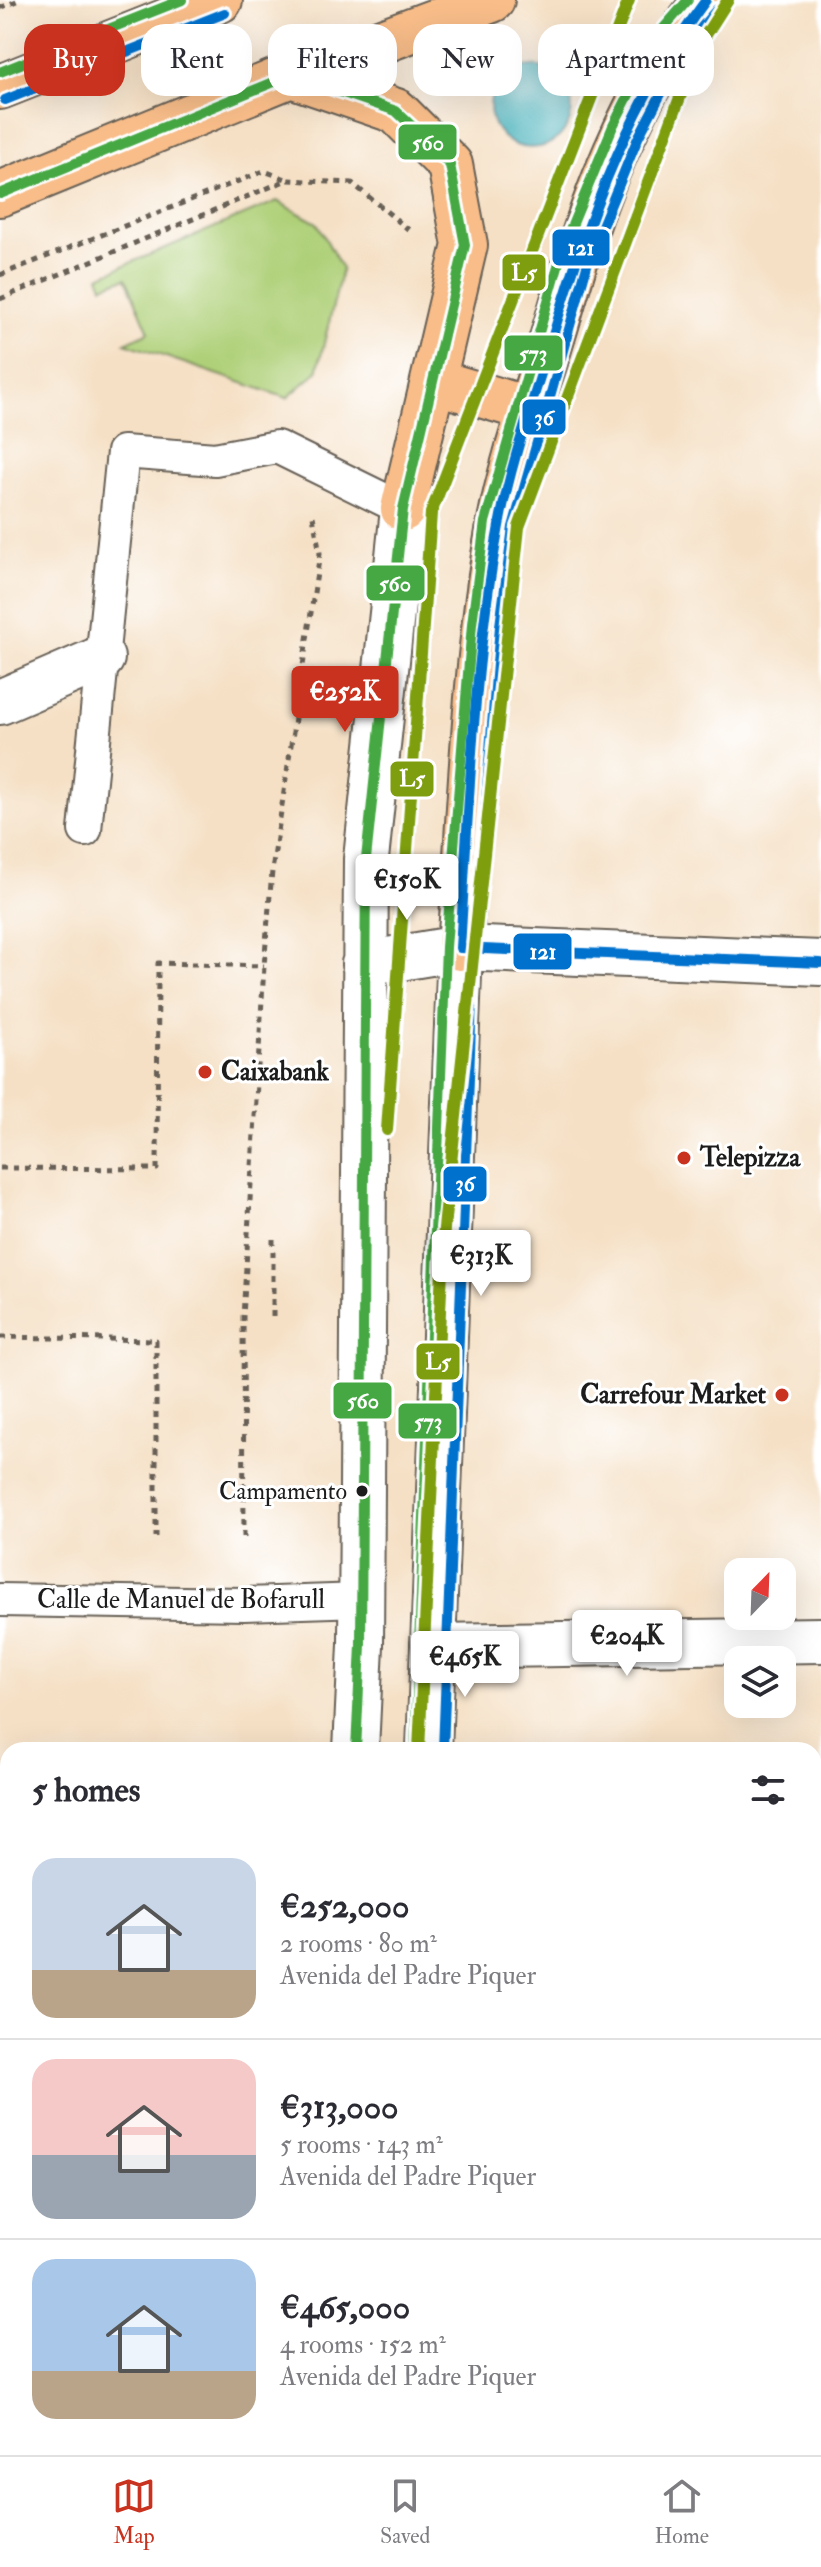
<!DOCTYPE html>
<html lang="en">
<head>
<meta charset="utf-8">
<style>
	body { margin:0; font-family:"IM FELL Double Pica",serif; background:#f7f7f7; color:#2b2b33; height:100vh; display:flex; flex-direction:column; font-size:30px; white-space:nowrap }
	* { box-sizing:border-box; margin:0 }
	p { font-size:26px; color:#7c7c81 }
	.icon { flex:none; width:44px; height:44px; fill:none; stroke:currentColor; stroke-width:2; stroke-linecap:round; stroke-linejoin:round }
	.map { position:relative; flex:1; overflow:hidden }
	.details { position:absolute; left:0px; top:1742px; width:822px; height:714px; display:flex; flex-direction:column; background:#fff; border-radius:24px 24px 0 0; box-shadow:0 8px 32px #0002 }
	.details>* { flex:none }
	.top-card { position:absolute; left:24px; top:24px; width:774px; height:72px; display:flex; gap:16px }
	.needle { width:52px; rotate:23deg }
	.fabs { position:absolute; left:724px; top:1558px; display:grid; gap:16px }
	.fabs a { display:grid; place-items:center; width:72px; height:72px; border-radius:16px; background:#fff; box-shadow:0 8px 32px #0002; font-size:40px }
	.price { position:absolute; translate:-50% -68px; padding:0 18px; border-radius:8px; background:#fff; color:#222; font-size:26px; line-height:52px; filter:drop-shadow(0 2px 4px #0008) }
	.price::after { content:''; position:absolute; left:50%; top:48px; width:24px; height:18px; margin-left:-12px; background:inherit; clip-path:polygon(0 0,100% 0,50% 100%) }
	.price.current { background:#c8321e; color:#fff }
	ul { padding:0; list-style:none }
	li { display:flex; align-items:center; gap:24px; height:200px; padding:0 32px }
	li+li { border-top:2px solid #e1e1e2 }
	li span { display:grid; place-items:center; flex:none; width:224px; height:160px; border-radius:24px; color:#555 }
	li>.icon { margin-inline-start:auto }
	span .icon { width:96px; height:96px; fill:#fffc; stroke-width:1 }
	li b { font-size:34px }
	h2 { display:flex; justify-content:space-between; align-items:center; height:96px; padding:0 32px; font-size:34px }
	.pill { padding:0 28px; border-radius:24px; background:#fff; box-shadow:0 8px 32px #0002; font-size:28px; line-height:72px }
	.pill.current { background:#c8321e; color:#fff }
	.menu { display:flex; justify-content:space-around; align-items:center; height:112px; border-top:2px solid #e1e1e2; background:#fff; font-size:22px; color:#7c7c81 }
	.menu a { display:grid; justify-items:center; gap:4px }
	.menu .current { color:#c8321e }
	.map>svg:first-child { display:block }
	.green { fill:#afd078; stroke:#66764a; stroke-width:2 }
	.water { fill:#3bacb6; stroke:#2c6469; stroke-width:2 }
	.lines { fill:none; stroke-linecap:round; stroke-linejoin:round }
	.service-casing { stroke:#686157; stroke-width:36 }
	.pedestrian-casing { stroke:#686157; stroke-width:48 }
	.minor-casing { stroke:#686157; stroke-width:48 }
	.tertiary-casing { stroke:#686157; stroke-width:48 }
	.motorway-casing { stroke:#686157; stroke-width:48 }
	.path { stroke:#686157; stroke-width:5; stroke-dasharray:6 6; stroke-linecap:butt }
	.service { stroke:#fff; stroke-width:32 }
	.pedestrian { stroke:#fff; stroke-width:44 }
	.minor { stroke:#fff; stroke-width:44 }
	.tertiary { stroke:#fff; stroke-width:44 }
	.motorway { stroke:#f8bd89; stroke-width:44 }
	.bus-1-casing { stroke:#fff; stroke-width:16 }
	.bus-2-casing { stroke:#fff; stroke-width:16 }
	.bus-3-casing { stroke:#fff; stroke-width:16 }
	.bus-4-casing { stroke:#fff; stroke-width:16 }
	.bus-1 { stroke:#45a843; stroke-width:10 }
	.bus-2 { stroke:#0072ce; stroke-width:10 }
	.bus-3 { stroke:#45a843; stroke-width:10 }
	.bus-4 { stroke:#0072ce; stroke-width:10 }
	.metro-1-casing { stroke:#fff; stroke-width:18 }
	.metro-1 { stroke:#7e9e10; stroke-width:12 }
	.poi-dot { fill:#c8321e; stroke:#fff; stroke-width:3 }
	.bus-dot { fill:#1c1c1c; stroke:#fff; stroke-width:3 }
	.labels { text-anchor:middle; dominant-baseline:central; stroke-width:6; stroke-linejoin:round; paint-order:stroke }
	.bus-label { font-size:24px; fill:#1c1c1c; stroke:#fff; text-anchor:end }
	.poi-label { font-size:26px; font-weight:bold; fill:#1c1c1c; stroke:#fff; text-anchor:start }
	.street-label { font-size:26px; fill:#1c1c1c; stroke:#fff }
	.line-badge { stroke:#fff; stroke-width:3 }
	.badge-label { font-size:22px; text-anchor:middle; font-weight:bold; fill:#fff }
</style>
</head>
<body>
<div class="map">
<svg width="821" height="2455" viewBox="0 0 821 2455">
	<rect width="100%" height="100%" fill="#fff"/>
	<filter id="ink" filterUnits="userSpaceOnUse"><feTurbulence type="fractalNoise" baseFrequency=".0125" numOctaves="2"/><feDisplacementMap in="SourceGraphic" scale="16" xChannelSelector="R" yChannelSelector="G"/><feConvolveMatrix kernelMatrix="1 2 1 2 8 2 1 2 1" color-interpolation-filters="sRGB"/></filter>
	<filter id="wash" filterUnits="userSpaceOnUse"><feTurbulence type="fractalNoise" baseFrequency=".006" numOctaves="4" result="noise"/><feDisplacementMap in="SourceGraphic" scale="32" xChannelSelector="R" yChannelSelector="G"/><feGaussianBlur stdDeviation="1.8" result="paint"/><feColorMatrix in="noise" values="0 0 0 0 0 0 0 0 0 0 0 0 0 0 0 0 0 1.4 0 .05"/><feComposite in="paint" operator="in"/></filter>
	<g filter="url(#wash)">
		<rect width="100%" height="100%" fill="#f5e0c5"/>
		<path class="green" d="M277,201l40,22 25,46 -25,103 -30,26 -162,-55 24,-11 -23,-54 -23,8 -4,-10z
			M193,2448h318v7h-319z"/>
		<path class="water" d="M490 107a41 41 0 1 1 82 0a41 41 0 1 1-82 0Z"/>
	</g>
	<g filter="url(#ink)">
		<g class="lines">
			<defs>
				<path id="service" d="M85,830l38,-378 92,7 62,-12 126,62
					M0,1600l244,4 117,-4
					M0,2063h8
					M578,2448v7"/>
				<path id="pedestrian" d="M0,702l102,-44
					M0,1813l8,1
					M385,2455v-7"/>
				<path id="minor" d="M433,1646l388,-6
					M814,2203h7"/>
				<path id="tertiary" d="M364,964l96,-16 361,15
					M356,1750l5,-105 5,-786 37,-350
					M429,1750l31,-802
					M140,2455l2,-7"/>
				<path id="motorway" d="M291,75l105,36 54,54 15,80 -62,264
					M0,87l220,-87
					M0,194l291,-119 201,-75
					M433,381l99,29
					M460,948c10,-140 14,-283 39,-422 12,-66 39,-139 58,-204 32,-113 74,-231 149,-322"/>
			</defs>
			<use href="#service" class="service-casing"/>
			<use href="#pedestrian" class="pedestrian-casing"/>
			<use href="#minor" class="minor-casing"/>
			<use href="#tertiary" class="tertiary-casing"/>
			<use href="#motorway" class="motorway-casing"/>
			<path class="path" d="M0,8l19,-8
				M0,275l264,-104 22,8
				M0,299l287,-119 65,3 57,47
				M0,1168l157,1 1,-206 106,3
				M273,1239v80
				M0,1337l156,3v197
				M244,1537l-1,-220 21,-351 8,-95 48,-318 -7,-37"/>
			<use href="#service" class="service"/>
			<use href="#pedestrian" class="pedestrian"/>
			<use href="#minor" class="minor"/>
			<use href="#tertiary" class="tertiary"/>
			<use href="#motorway" class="motorway"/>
			<defs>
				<path id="bus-1" d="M0,194l291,-119 105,36 19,18 35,36 15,80 -62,264 -37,350 -5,786 -5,105"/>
				<path id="bus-2" d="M5,100l220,-87
					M443,1750l31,-801 26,-323 13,-99 77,-272 48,-117 48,-92 31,-37"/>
				<path id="bus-3" d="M0,72l182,-72
					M415,1749l31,-802 26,-323 13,-102 79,-277 49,-119 49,-96 26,-30"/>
				<path id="bus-4" d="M706,0c-73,98 -114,206 -149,322 -20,68 -45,134 -58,204 -26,139 -30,281 -39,422l361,15"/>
			</defs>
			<use href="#bus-1" class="bus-1-casing"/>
			<use href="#bus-2" class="bus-2-casing"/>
			<use href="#bus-3" class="bus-3-casing"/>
			<use href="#bus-4" class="bus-4-casing"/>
			<use href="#bus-1" class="bus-1"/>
			<use href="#bus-2" class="bus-2"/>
			<use href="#bus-3" class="bus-3"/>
			<use href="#bus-4" class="bus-4"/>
			<defs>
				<path id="metro-1" d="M387,1130l44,-617 198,-513
					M419,1750l25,-522 75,-701 181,-483 28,-44"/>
			</defs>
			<use href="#metro-1" class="metro-1-casing"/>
			<use href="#metro-1" class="metro-1"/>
		</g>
	</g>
	<g class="poi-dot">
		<circle cx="205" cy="1072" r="8"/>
		<circle cx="684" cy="1158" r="8"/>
		<circle cx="782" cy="1395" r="8"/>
	</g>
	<circle class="bus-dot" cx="362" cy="1491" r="7"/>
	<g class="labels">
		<g class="bus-label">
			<text x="347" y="1491">Campamento</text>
		</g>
		<g class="poi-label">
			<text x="221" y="1072">Caixabank</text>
			<text x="700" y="1158">Telepizza</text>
			<text x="766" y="1395" text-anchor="end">Carrefour Market</text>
		</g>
		<g class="street-label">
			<text x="181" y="1600">Calle de Manuel de Bofarull</text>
		</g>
	</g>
	<g class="line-badge">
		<rect x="397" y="123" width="61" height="38" rx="8" fill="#45a843"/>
		<rect x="551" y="228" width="60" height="39" rx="8" fill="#0072ce"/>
		<rect x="501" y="253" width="46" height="39" rx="8" fill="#7e9e10"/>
		<rect x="503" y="334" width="61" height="38" rx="8" fill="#45a843"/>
		<rect x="521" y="398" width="46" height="38" rx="8" fill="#0072ce"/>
		<rect x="365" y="564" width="61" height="38" rx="8" fill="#45a843"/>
		<rect x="389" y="760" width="46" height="38" rx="8" fill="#7e9e10"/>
		<rect x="512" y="932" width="61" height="39" rx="8" fill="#0072ce"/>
		<rect x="442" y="1165" width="46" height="38" rx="8" fill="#0072ce"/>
		<rect x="415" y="1342" width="46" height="39" rx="8" fill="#7e9e10"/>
		<rect x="332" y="1381" width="61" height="39" rx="8" fill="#45a843"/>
		<rect x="397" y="1402" width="61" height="38" rx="8" fill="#45a843"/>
	</g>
	<g class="badge-label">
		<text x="428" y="150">560</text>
		<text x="581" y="255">121</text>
		<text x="524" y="280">L5</text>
		<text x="533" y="361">573</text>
		<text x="544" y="425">36</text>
		<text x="395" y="591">560</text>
		<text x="412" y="786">L5</text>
		<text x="543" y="959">121</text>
		<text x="465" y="1191">36</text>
		<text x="438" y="1369">L5</text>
		<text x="363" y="1408">560</text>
		<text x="428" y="1429">573</text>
	</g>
</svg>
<div class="fabs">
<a><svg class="needle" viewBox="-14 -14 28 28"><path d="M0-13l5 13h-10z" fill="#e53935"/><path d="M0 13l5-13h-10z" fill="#7c7c81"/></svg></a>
<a><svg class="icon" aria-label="layers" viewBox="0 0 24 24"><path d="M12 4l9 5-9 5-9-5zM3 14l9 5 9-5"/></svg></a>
</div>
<b class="price current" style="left:345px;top:734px">€252K</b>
<b class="price" style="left:407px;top:922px">€150K</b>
<b class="price" style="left:481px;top:1298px">€313K</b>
<b class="price" style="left:627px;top:1678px">€204K</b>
<b class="price" style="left:465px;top:1699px">€465K</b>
<div class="top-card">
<a class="pill current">Buy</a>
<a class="pill">Rent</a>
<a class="pill">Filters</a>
<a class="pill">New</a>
<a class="pill">Apartment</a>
</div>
<section class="details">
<h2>5 homes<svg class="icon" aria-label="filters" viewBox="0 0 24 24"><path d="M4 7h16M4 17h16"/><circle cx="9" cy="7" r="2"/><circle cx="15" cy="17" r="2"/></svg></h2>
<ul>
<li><span style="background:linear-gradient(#c9d6e8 70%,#b9a48a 0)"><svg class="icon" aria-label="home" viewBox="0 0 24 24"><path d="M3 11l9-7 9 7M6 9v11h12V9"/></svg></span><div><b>€252,000</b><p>2 rooms · 80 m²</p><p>Avenida del Padre Piquer</p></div></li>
<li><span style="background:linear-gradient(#f6c9c9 60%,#9aa5b1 0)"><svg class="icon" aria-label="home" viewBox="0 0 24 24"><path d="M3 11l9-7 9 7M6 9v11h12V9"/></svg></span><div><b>€313,000</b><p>5 rooms · 143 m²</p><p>Avenida del Padre Piquer</p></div></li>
<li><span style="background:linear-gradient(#a9c7e8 70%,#b9a48a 0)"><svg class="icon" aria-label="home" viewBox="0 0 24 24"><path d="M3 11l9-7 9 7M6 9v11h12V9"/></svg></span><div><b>€465,000</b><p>4 rooms · 152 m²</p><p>Avenida del Padre Piquer</p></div></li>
</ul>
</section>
</div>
<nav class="menu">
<a class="current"><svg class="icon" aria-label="map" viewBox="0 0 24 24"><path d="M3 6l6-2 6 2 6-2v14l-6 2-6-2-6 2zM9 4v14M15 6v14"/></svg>Map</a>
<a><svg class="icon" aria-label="saved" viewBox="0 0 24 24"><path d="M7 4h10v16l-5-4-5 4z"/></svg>Saved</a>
<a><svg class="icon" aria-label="home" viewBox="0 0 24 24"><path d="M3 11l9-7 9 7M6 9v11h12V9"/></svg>Home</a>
</nav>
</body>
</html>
